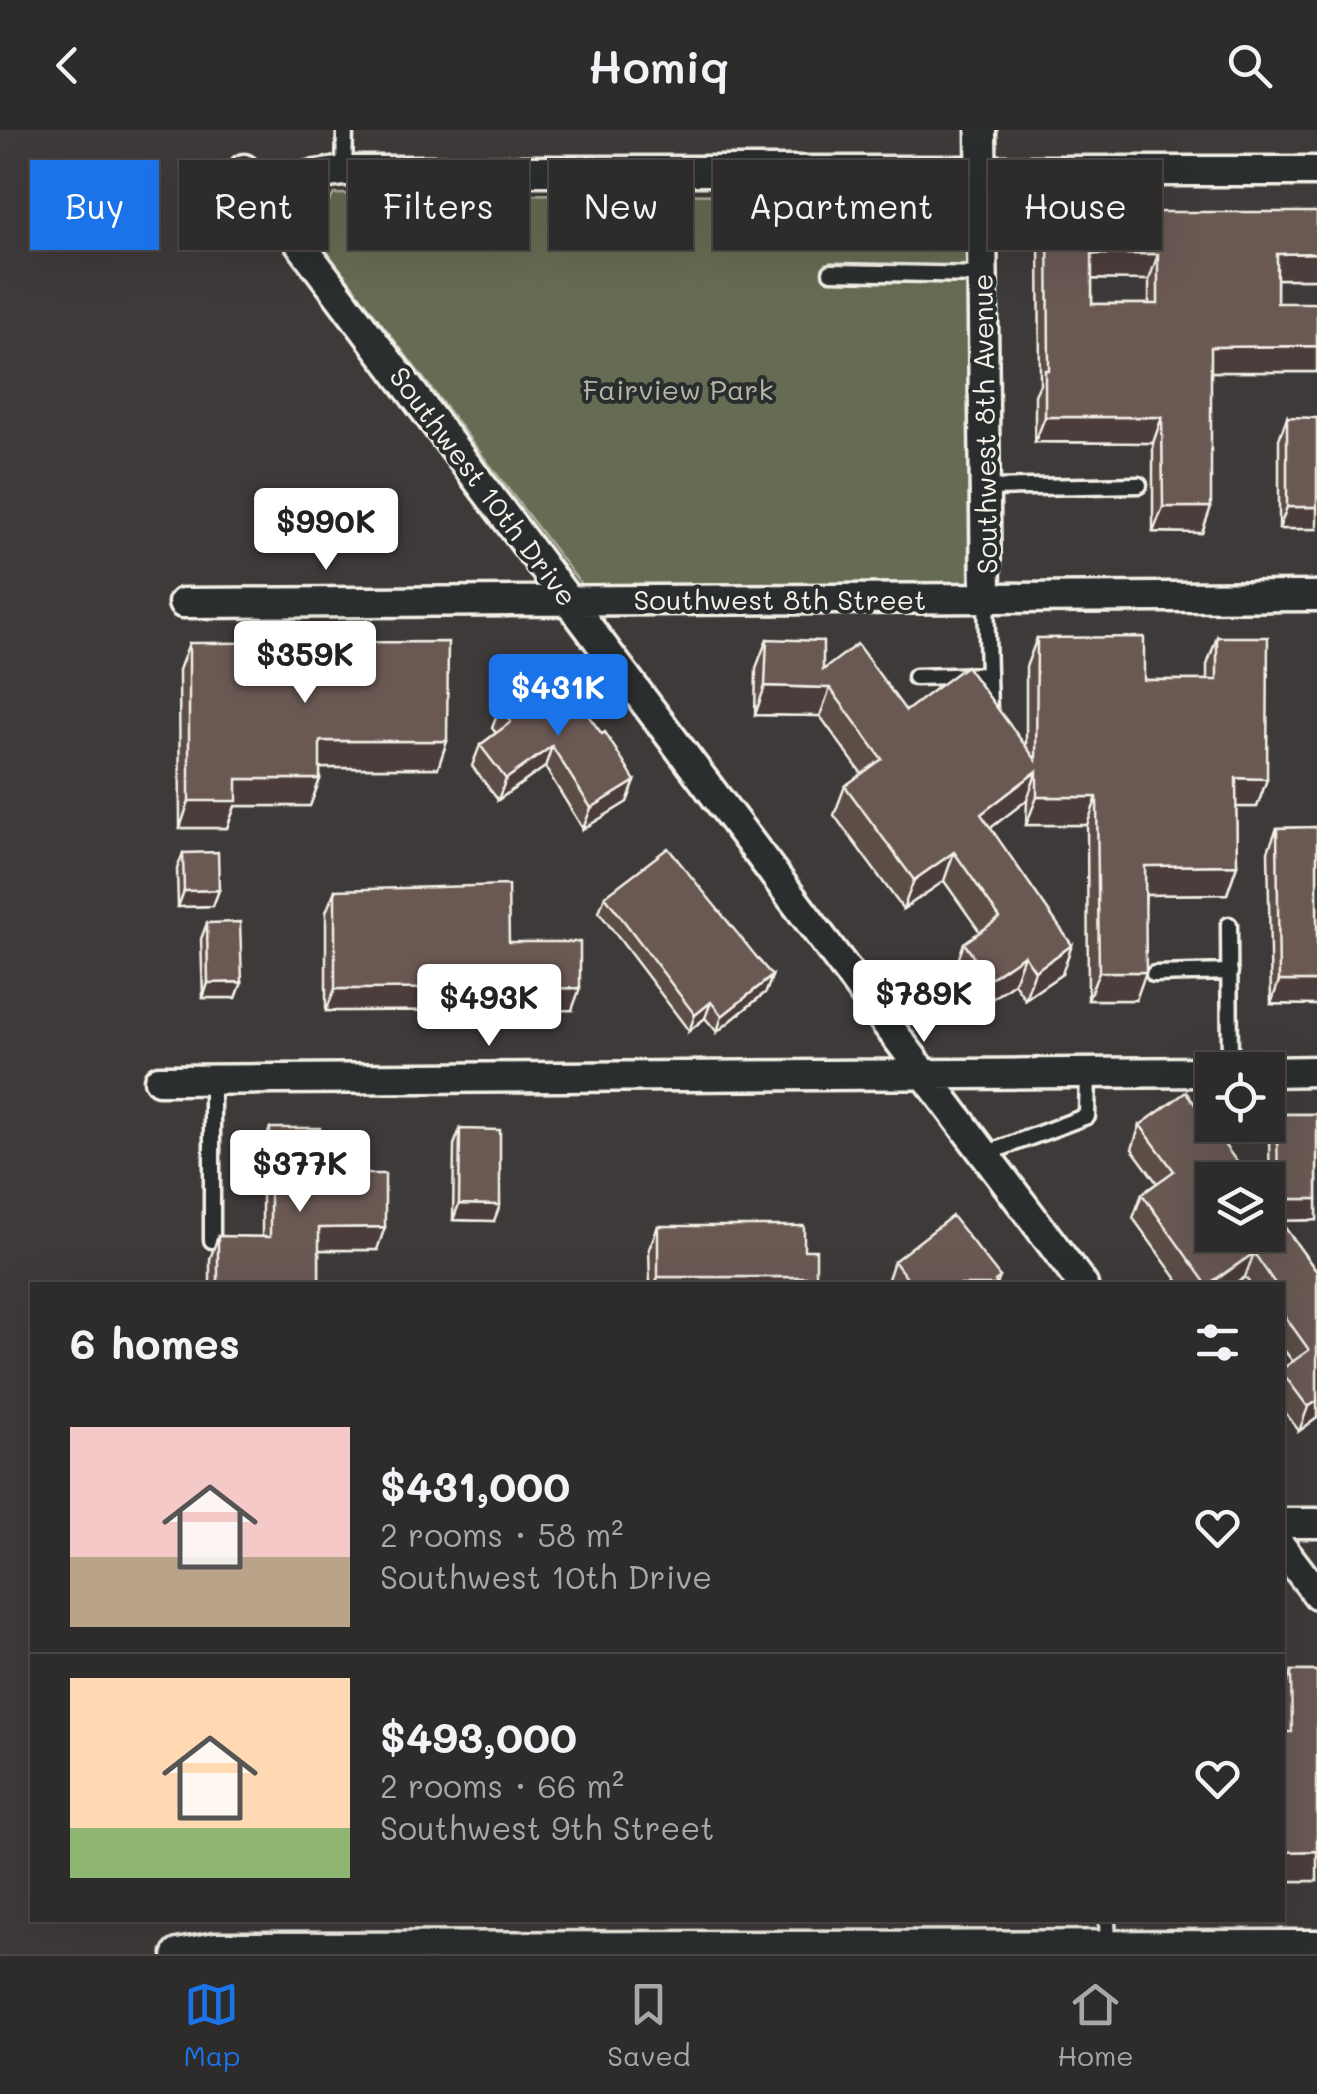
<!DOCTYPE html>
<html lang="en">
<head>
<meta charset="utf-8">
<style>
	body { margin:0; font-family:Mali,sans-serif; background:#3a3837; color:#f1f3f6; height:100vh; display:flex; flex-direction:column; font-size:38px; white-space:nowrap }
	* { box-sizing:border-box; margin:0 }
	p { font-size:32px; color:#a7a7a9 }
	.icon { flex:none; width:55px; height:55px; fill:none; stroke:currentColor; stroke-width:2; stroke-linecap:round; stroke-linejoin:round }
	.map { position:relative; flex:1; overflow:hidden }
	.side { position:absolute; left:30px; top:1152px; width:1255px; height:640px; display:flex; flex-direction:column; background:#2e2c2b; border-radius:0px; box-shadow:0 10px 40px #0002,0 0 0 2px #494847 }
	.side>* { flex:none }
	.banner { position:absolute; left:30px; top:30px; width:1258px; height:90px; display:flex; gap:20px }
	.controls { position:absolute; left:1195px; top:922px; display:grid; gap:20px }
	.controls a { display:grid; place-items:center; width:90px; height:90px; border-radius:0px; background:#2e2c2b; box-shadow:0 10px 40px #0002,0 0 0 2px #494847; font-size:50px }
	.price { position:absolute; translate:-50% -85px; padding:0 22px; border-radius:10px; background:#fff; color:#222; font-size:32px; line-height:65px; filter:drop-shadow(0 2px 5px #0008) }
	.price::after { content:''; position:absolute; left:50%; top:60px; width:30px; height:22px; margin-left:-15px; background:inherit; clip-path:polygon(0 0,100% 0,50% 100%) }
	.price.current { background:#1a73e8; color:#fff }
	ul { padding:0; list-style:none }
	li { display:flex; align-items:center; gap:30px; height:250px; padding:0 40px }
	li+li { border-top:2px solid #494847 }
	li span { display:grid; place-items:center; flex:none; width:280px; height:200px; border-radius:0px; color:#555 }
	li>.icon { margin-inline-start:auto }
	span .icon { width:120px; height:120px; fill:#fffc; stroke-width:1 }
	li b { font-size:42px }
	h2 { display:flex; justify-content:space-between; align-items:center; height:120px; padding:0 40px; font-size:42px }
	.tag { padding:0 35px; border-radius:0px; background:#2e2c2b; box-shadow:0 10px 40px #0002,0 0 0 2px #494847; font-size:35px; line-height:90px }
	.tag.current { background:#1a73e8; color:#fff }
	header { display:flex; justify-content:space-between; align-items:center; height:130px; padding:0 40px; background:#2e2c2b; font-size:45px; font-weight:600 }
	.dock { display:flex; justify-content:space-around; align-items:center; height:140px; border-top:2px solid #494847; background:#2e2c2b; font-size:28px; color:#a7a7a9 }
	.dock a { display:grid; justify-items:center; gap:5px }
	.dock .current { color:#1a73e8 }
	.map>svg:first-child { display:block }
	.green { fill:#666c52; stroke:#adae9d; stroke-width:2.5 }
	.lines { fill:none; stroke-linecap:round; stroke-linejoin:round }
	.service-casing { stroke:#f4f1e8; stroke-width:21 }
	.minor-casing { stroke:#f4f1e8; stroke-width:35 }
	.service { stroke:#2a2d2e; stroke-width:14 }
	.minor { stroke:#2a2d2e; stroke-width:28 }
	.wall { fill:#5c4d47; stroke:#f4f1e8; stroke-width:2.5; fill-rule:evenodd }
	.shaded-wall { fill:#4b3e3a; stroke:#f4f1e8; stroke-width:2.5 }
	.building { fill:#6b5953; stroke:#f4f1e8; stroke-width:2.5; fill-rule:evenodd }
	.labels { text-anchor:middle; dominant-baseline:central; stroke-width:8; stroke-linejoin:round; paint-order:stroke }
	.park-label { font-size:28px; fill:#b4b5a4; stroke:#2a2d2e }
	.street-label { font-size:28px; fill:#f4f1e8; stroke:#2a2d2e }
</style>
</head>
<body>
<header><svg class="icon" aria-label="back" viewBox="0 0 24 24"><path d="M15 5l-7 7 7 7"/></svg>Homiq<svg class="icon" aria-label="search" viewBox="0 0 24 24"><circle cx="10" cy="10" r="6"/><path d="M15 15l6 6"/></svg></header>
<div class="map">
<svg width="1317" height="1824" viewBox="0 0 1317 1824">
	<rect width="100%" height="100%" fill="#3e3a39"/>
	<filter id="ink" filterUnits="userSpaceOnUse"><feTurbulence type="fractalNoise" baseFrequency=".01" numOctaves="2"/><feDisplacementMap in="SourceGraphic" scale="20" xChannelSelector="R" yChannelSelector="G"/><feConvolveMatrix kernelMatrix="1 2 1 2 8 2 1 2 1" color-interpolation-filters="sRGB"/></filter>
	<g filter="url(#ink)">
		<path class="green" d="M334,64l634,1 1,387 -386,5 -266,-348 2,-21z"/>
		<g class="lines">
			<defs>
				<path id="service" d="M344,41l1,-41
					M831,142l152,3
					M984,358l155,-3
					M986,468l3,113
					M915,547l72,-2
					M1229,795l1,145
					M1154,844l76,-2
					M212,950v160
					M985,1024l102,-38 1,-44
					M1107,1790l1,25"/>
				<path id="minor" d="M981,0l5,468
					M244,39l839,1116
					M267,69l41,-23 36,-5h973
					M183,473l1134,-7
					M1268,942l49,-1
					M159,950l1053,-8
					M1282,1393h35
					M1282,1418l35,46
					M178,1824l38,-7 1101,-2"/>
			</defs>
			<use href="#service" class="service-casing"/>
			<use href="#minor" class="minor-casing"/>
			<use href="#service" class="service"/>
			<use href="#minor" class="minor"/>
		</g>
		<path class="wall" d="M1048,82l269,67h-40v24l40,69h-106l-9,161 -49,-1v-89l-118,-1v-47l5,-11 -1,-147zM1092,149l57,1v24h-57z
			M1287,287l30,112h-38v-90z
			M1217,507l50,142 -10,28h-21l1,58 -10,29 -81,1 -10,105h-48l-1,-175h-61l1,-25 -37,28 72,146 -37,25 -11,-16 -35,25 -25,-36 10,-29 16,-11 -36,-51 -41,28 -69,-94 11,-29 17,-12 -42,-58 -65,-1 1,-47 11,-29 56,31 83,41 120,36v-80l11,-29 107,42h63v-15z
			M189,513l258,98 -9,27h-118v11l-10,27h-75l-8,22h-47l-1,-158z
			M500,577l135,74 -8,21 -44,27 -38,-62 -47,33 -26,-34 8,-21 16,-12 -4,-5z
			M1317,697v178l-46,-1 -3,-153 9,-23z
			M183,723l36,37 -6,16 -35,1 -1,-38z
			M335,760l174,52 63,68 -246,1v-99z
			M605,766l167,80 -6,16 -49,40 -12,-14 -16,13 -90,-119z
			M207,793l35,59 -6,16h-33l-2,-59z
			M1277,984h40v106l-37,1 37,51v146l-18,13 -17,-23v-39l11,-7 -11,-15v-62h-31l-6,-8 -11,8h-53l-48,-67 9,-24 15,-11 -25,-34 8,-24 130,82 -1,-71z
			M270,998l50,46 57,76h-58v35h-109v-26l8,-23 44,1v-87z
			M460,999l34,92 -41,-1 1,-75z
			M658,1096l146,24 10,35h-164l-1,-36z
			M894,1131l106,16 -3,8h-111z
			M1291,1541h26v210h-35v-185z"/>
		<path class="shaded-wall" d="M1317,123v26h-50l10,-25z
			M1092,124h66l-9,26 -66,-1z
			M1317,216v26h-115l9,-25z
			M1045,287h117l-9,26 -118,-1z
			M1163,377h48l-9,26 -49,-1z
			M1287,377h30v22h-38z
			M765,556l65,2 -10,28 -65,-1z
			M320,611h127l-9,27h-128z
			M552,616l-7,21 -47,33 8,-21z
			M1037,641l-10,29 -56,43 10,-29z
			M1236,648l31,1 -10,28h-31z
			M237,649h83l-10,27h-75l-8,22h-47l9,-27z
			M635,651l-8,21 -44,27 8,-21z
			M1037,667h60l-10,28h-61z
			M954,722l-10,29 -41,28 11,-29z
			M1237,735l-10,29 -92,1 10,-29z
			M219,760l-6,16 -35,1 6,-16z
			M1072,815l-10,29 -37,25 10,-28z
			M1024,825l-10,28 -35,25 10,-29z
			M1099,842h47l-10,28h-48z
			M772,846l-6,16 -49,40 5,-16z
			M1279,851h38v24l-46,-1z
			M242,852l-6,16h-33l5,-15z
			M580,858l-8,22 -246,1 9,-22z
			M711,872l-6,16 -16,13 6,-16z
			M1278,1069h39v21l-47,1z
			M459,1074l41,1 -6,16 -41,-1z
			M385,1097l-8,23h-66l8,-22z
			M1254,1123l-9,24 -11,8h-25z
			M658,1147h158l-2,8h-159z
			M1317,1271v17l-18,13 9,-24z
			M1317,1721v30h-35v-29z"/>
		<path class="building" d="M1048,82h269v41l-40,1v49h40v43l-106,1v160h-48l-1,-90h-117v-47h4zM1092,124h66v50h-66z
			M1287,287l30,1v89h-30z
			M1144,507v43h73v-43h51l-1,142 -31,-1 1,87 -92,1 1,106h-47l-2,-175h-60v-26l-56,43 91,131 -37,26 -11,-16 -35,24 -25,-36 36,-25 -46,-66 -40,28 -69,-94 37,-27 -52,-71 -65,-2 2,-47 56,2v29l34,-26 49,67 60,-45 70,94 1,-122z
			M448,512l-1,99h-127v38h-83v22h-48v-158z
			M553,538l49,66 3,-2 30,49 -44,27 -39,-62 -46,33 -26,-34 31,-23 -11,-15z
			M1317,697v154h-38l-2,-153z
			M668,718l104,128 -50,40 -11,-14 -16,13 -90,-119z
			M218,722l1,38 -35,1 -1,-38z
			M508,755l1,57h71v46l-245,1v-99z
			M240,792l2,60 -34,1 -1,-60z
			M1186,962l64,88h-38v55h56v-31l49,68v129l-9,6 -26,-35v-3l27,-19 -27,-38v-27h-6l-22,-32 -47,32 -65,-91 32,-23 -34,-46z
			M1277,984h40v85h-39z
			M270,998h50v46h65v53l-66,1v57h-101v-49l52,1z
			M460,999l40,1v75l-41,-1z
			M952,1086l48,61 -5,4 2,4h-85l-18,-24z
			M658,1096h146v24h12v27h-158z
			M1291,1541h26v180l-35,1v-120h10z"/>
	</g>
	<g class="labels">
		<g class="park-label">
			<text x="678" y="259">Fairview Park</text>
		</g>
		<g class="street-label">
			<text transform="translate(984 294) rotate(-91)">Southwest 8th Avenue</text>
			<text transform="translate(484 356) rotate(53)">Southwest 10th Drive</text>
			<text x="780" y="469">Southwest 8th Street</text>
		</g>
	</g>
</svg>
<div class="controls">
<a><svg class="icon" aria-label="locate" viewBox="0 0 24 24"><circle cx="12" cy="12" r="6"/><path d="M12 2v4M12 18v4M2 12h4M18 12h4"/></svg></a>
<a><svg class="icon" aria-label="layers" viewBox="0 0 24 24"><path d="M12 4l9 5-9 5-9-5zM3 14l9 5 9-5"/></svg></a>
</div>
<b class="price" style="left:326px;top:443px">$990K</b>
<b class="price" style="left:305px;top:576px">$359K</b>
<b class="price current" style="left:558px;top:609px">$431K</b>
<b class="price" style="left:924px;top:915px">$789K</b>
<b class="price" style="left:489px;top:919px">$493K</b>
<b class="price" style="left:300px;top:1085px">$377K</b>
<div class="banner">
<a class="tag current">Buy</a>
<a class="tag">Rent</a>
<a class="tag">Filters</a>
<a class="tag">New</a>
<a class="tag">Apartment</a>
<a class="tag">House</a>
</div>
<section class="side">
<h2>6 homes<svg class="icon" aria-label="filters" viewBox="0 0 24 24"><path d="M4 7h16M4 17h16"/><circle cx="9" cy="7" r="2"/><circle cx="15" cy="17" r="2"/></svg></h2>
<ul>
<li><span style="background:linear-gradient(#f6c9c9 65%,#b9a48a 0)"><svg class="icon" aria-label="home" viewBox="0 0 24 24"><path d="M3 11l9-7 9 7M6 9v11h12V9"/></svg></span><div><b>$431,000</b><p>2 rooms · 58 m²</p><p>Southwest 10th Drive</p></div><svg class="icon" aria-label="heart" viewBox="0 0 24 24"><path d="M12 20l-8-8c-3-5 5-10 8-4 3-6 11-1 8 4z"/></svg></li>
<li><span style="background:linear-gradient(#ffd9b3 75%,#8fb573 0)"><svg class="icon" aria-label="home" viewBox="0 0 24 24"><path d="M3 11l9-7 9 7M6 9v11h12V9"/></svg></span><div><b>$493,000</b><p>2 rooms · 66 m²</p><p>Southwest 9th Street</p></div><svg class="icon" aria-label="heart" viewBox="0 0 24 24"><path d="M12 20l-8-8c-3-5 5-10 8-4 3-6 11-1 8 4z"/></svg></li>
</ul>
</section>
</div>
<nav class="dock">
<a class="current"><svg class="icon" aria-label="map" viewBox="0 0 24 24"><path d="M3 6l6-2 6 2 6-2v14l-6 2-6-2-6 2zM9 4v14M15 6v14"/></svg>Map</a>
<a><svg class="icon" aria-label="saved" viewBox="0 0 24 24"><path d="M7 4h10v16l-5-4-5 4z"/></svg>Saved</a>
<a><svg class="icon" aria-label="home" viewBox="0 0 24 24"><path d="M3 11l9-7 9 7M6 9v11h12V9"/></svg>Home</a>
</nav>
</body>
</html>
